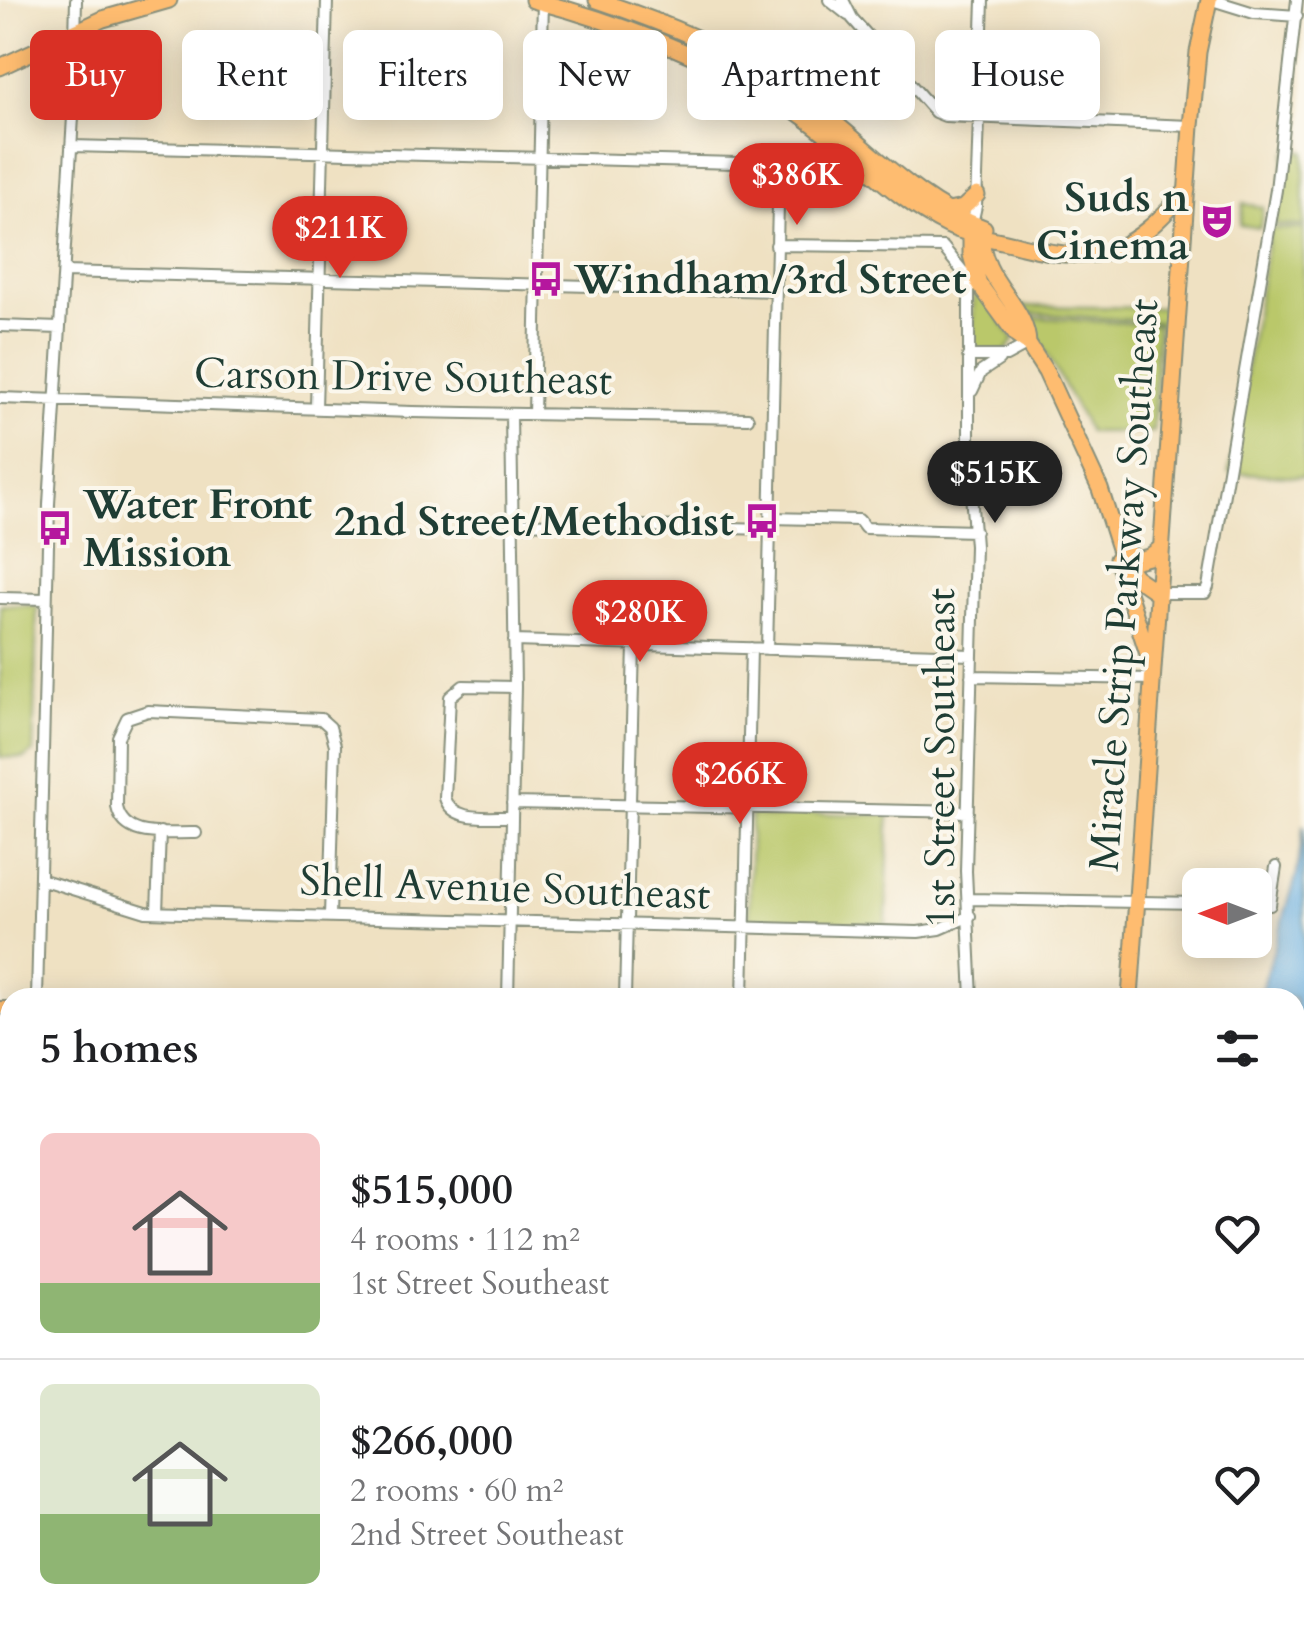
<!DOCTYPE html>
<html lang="en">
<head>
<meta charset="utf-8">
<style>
	body { margin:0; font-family:Cardo,serif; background:#f2f2f2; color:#202124; height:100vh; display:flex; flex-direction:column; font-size:38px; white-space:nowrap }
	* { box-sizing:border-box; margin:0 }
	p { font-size:32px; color:#757577 }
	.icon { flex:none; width:55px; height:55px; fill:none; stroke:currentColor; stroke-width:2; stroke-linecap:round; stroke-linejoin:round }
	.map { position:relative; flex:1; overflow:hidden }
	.drawer { position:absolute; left:0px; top:988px; width:1305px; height:642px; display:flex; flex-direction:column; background:#fff; border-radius:30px 30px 0 0; box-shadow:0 5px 25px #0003 }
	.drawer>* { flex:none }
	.top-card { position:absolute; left:30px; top:30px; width:1245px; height:90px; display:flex; gap:20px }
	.needle { width:65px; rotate:270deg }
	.fabs { position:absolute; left:1182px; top:868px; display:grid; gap:20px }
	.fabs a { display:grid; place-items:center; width:90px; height:90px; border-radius:15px; background:#fff; box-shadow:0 5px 25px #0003; font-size:50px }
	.price { position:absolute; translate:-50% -85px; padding:0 22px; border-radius:35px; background:#d93025; color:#fff; font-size:32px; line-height:65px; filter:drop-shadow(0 2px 5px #0008) }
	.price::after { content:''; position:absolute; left:50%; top:60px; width:30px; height:22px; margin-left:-15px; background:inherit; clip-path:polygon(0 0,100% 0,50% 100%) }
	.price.current { background:#222; color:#fff }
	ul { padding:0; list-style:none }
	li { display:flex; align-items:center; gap:30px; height:250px; padding:0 40px }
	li+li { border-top:2px solid #e0e0e0 }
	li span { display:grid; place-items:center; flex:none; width:280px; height:200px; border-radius:15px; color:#555 }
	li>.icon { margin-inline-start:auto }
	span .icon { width:120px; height:120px; fill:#fffc; stroke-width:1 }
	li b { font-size:42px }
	h2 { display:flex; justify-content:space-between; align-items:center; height:120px; padding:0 40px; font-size:42px }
	.pill { padding:0 35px; border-radius:15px; background:#fff; box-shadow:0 5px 25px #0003; font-size:35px; line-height:90px }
	.pill.current { background:#d93025; color:#fff }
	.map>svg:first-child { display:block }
	.green { fill:#bac86a; stroke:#6c824f; stroke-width:2.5 }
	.water { fill:#6db1e2; stroke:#46778b; stroke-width:2.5 }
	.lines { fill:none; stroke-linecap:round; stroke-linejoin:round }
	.minor-casing { stroke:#878f7b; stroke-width:14 }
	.major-casing { stroke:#878f7b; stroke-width:16 }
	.highway-casing { stroke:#878f7b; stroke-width:19 }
	.minor { stroke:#fff; stroke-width:10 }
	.major { stroke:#febc70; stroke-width:12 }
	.highway { stroke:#febc70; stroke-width:15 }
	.labels { text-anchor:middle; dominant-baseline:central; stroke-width:8; stroke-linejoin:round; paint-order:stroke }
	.poi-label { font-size:42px; font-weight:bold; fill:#1f3d34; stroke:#fbf7ec; text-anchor:end }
	.street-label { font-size:42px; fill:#1f3d34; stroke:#fbf7ec }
</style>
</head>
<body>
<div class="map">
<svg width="1304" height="1628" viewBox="0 0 1304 1628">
	<rect width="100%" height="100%" fill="#fbf7ec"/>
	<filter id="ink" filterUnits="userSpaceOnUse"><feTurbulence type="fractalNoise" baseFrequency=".01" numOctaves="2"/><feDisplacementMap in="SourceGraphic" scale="20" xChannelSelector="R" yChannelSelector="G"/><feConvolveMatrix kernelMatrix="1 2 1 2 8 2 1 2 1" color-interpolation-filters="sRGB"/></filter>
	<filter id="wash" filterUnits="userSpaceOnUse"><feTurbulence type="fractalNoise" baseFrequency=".0048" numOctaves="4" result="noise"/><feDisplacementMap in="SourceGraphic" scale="40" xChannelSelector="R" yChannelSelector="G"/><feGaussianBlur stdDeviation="2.25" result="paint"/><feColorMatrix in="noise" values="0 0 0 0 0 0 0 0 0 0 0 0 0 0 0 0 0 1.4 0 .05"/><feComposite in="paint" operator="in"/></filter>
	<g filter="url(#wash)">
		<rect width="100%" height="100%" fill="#efe1c2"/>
		<path class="green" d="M1304,151v75l-29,-1 11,-73z
			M1243,204l20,3 -3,21 -20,-3z
			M1270,229h34v248l-75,-5z
			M974,280l40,60 -9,12h-33z
			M1017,306l148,2 -7,106 3,-89 -3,-3 -130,-9 -3,4z
			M1027,317l130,8 -4,107h-64z
			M0,605l37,1 -4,146 -8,6 -25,-1z
			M751,812l138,3 -3,109 -137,-3z"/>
		<path class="water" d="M1304,825v803h-124l1,-8h114v-622l-36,-1 38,-123z"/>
	</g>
	<g filter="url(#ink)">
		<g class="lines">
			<defs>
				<path id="minor" d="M829,0l19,15
					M843,0l9,18 83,94 10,4 246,10
					M1212,0l42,13 43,3
					M72,146l747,19 16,-6 13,-14
					M972,224l4,-18 7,-206
					M776,245l167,2 21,26 5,15v179l6,79 -9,325 6,127
					M64,272l711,19
					M0,326l60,2
					M968,356h38l22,-12
					M972,391l9,-19 18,-12
					M0,398l412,14 336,6
					M316,408l11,-408
					M534,414l9,-414
					M770,518l89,2 6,8 110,3
					M513,523l257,6
					M1158,593h47l3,-6 68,-397 21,-190
					M0,598l46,1
					M514,641l458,14
					M767,649l12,-485
					M971,676l182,3
					M512,803l456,9
					M512,817c-23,-1 -59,6 -67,-19l5,-101 13,-11 52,1
					M196,833c-28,-1 -72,8 -79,-26l1,-70 9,-19 21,-7 173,8 9,8 5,18 -5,171
					M40,879l106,33 772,20 22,-3 30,-13
					M968,899l232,4
					M1255,905h15l6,-38
					M157,912l3,-80
					M37,998l12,-494 24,-387 3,-117
					M508,998l7,-311 -4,-273
					M625,998l9,-353
					M743,998l8,-350
					M0,1333l10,1
					M294,1620l2,8
					M22,1628v-8
					M426,1628l14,-8
					M789,1628v-8
					M932,1628v-8"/>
				<path id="major" d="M0,1008h10"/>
				<path id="highway" d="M533,0c92,24 177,58 258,108 55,36 99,89 158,118 23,11 49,13 73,20 84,21 109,6 165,-56
					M597,0c68,23 135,50 195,90 65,44 117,110 192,138
					M0,67l103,-48 66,-19
					M948,211l15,-3 14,-13
					M971,228v27l8,29 38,52 11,8 18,28 54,117 23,72 12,16 23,16
					M981,231c-1,52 46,72 47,113
					M1119,546l18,14 12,-3 12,-9
					M1117,559l33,101
					M1130,998l61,-872 7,-74 11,-52
					M1067,1628l1,-8
					M1086,1628l1,-8"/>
			</defs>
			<use href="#minor" class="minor-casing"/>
			<use href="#major" class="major-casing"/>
			<use href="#highway" class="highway-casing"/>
			<use href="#minor" class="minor"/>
			<use href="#major" class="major"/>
			<use href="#highway" class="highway"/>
		</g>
	</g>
	<defs>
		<symbol id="theatre-bare" viewBox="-9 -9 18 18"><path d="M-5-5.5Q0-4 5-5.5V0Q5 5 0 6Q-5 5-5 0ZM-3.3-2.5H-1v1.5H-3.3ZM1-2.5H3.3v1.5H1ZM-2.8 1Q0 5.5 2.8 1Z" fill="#b5179e" stroke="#fbf7ec" stroke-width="2.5" paint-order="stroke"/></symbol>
		<symbol id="bus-bare" viewBox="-9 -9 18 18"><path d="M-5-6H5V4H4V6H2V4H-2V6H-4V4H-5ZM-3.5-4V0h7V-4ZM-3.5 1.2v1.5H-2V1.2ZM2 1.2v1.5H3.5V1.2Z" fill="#b5179e" stroke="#fbf7ec" stroke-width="2.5" paint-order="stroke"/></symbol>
	</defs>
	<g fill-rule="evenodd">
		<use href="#theatre-bare" x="1192" y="196" width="50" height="50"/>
		<use href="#bus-bare" x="521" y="254" width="50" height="50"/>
		<use href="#bus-bare" x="737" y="496" width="50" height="50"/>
		<use href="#bus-bare" x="30" y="503" width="50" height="50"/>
	</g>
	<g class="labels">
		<g class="poi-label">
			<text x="1189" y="197">Suds n<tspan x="1189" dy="48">Cinema</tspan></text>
			<text x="574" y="279" text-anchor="start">Windham/3rd Street</text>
			<text x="83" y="504" text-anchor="start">Water Front<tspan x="83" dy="48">Mission</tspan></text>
			<text x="734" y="521">2nd Street/Methodist</text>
		</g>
		<g class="street-label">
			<text transform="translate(403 377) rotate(1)">Carson Drive Southeast</text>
			<text transform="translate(1124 585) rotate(-86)">Miracle Strip Parkway Southeast</text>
			<text transform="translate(940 758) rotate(-90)">1st Street Southeast</text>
			<text transform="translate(505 888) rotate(2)">Shell Avenue Southeast</text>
		</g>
	</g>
</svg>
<div class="fabs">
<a><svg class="needle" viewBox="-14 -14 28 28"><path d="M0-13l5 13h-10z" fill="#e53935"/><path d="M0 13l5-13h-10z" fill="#757577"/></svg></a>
</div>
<b class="price" style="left:797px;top:228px">$386K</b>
<b class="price" style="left:340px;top:281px">$211K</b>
<b class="price current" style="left:995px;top:526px">$515K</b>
<b class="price" style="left:640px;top:665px">$280K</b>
<b class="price" style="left:740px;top:827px">$266K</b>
<div class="top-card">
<a class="pill current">Buy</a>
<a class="pill">Rent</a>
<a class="pill">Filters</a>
<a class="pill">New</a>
<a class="pill">Apartment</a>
<a class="pill">House</a>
</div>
<section class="drawer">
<h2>5 homes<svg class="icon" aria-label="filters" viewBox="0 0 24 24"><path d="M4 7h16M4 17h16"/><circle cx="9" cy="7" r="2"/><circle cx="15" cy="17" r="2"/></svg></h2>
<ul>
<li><span style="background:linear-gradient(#f6c9c9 75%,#8fb573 0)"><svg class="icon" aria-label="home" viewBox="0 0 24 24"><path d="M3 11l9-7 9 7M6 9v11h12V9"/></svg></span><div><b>$515,000</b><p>4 rooms · 112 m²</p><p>1st Street Southeast</p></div><svg class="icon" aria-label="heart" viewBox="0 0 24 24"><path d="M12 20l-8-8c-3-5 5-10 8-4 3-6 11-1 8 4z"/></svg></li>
<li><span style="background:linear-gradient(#dfe7d0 65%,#8fb573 0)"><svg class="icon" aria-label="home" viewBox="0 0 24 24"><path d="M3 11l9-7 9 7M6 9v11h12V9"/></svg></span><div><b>$266,000</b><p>2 rooms · 60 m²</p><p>2nd Street Southeast</p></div><svg class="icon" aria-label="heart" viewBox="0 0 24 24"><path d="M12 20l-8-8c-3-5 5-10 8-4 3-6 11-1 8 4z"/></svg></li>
</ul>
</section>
</div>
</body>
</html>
